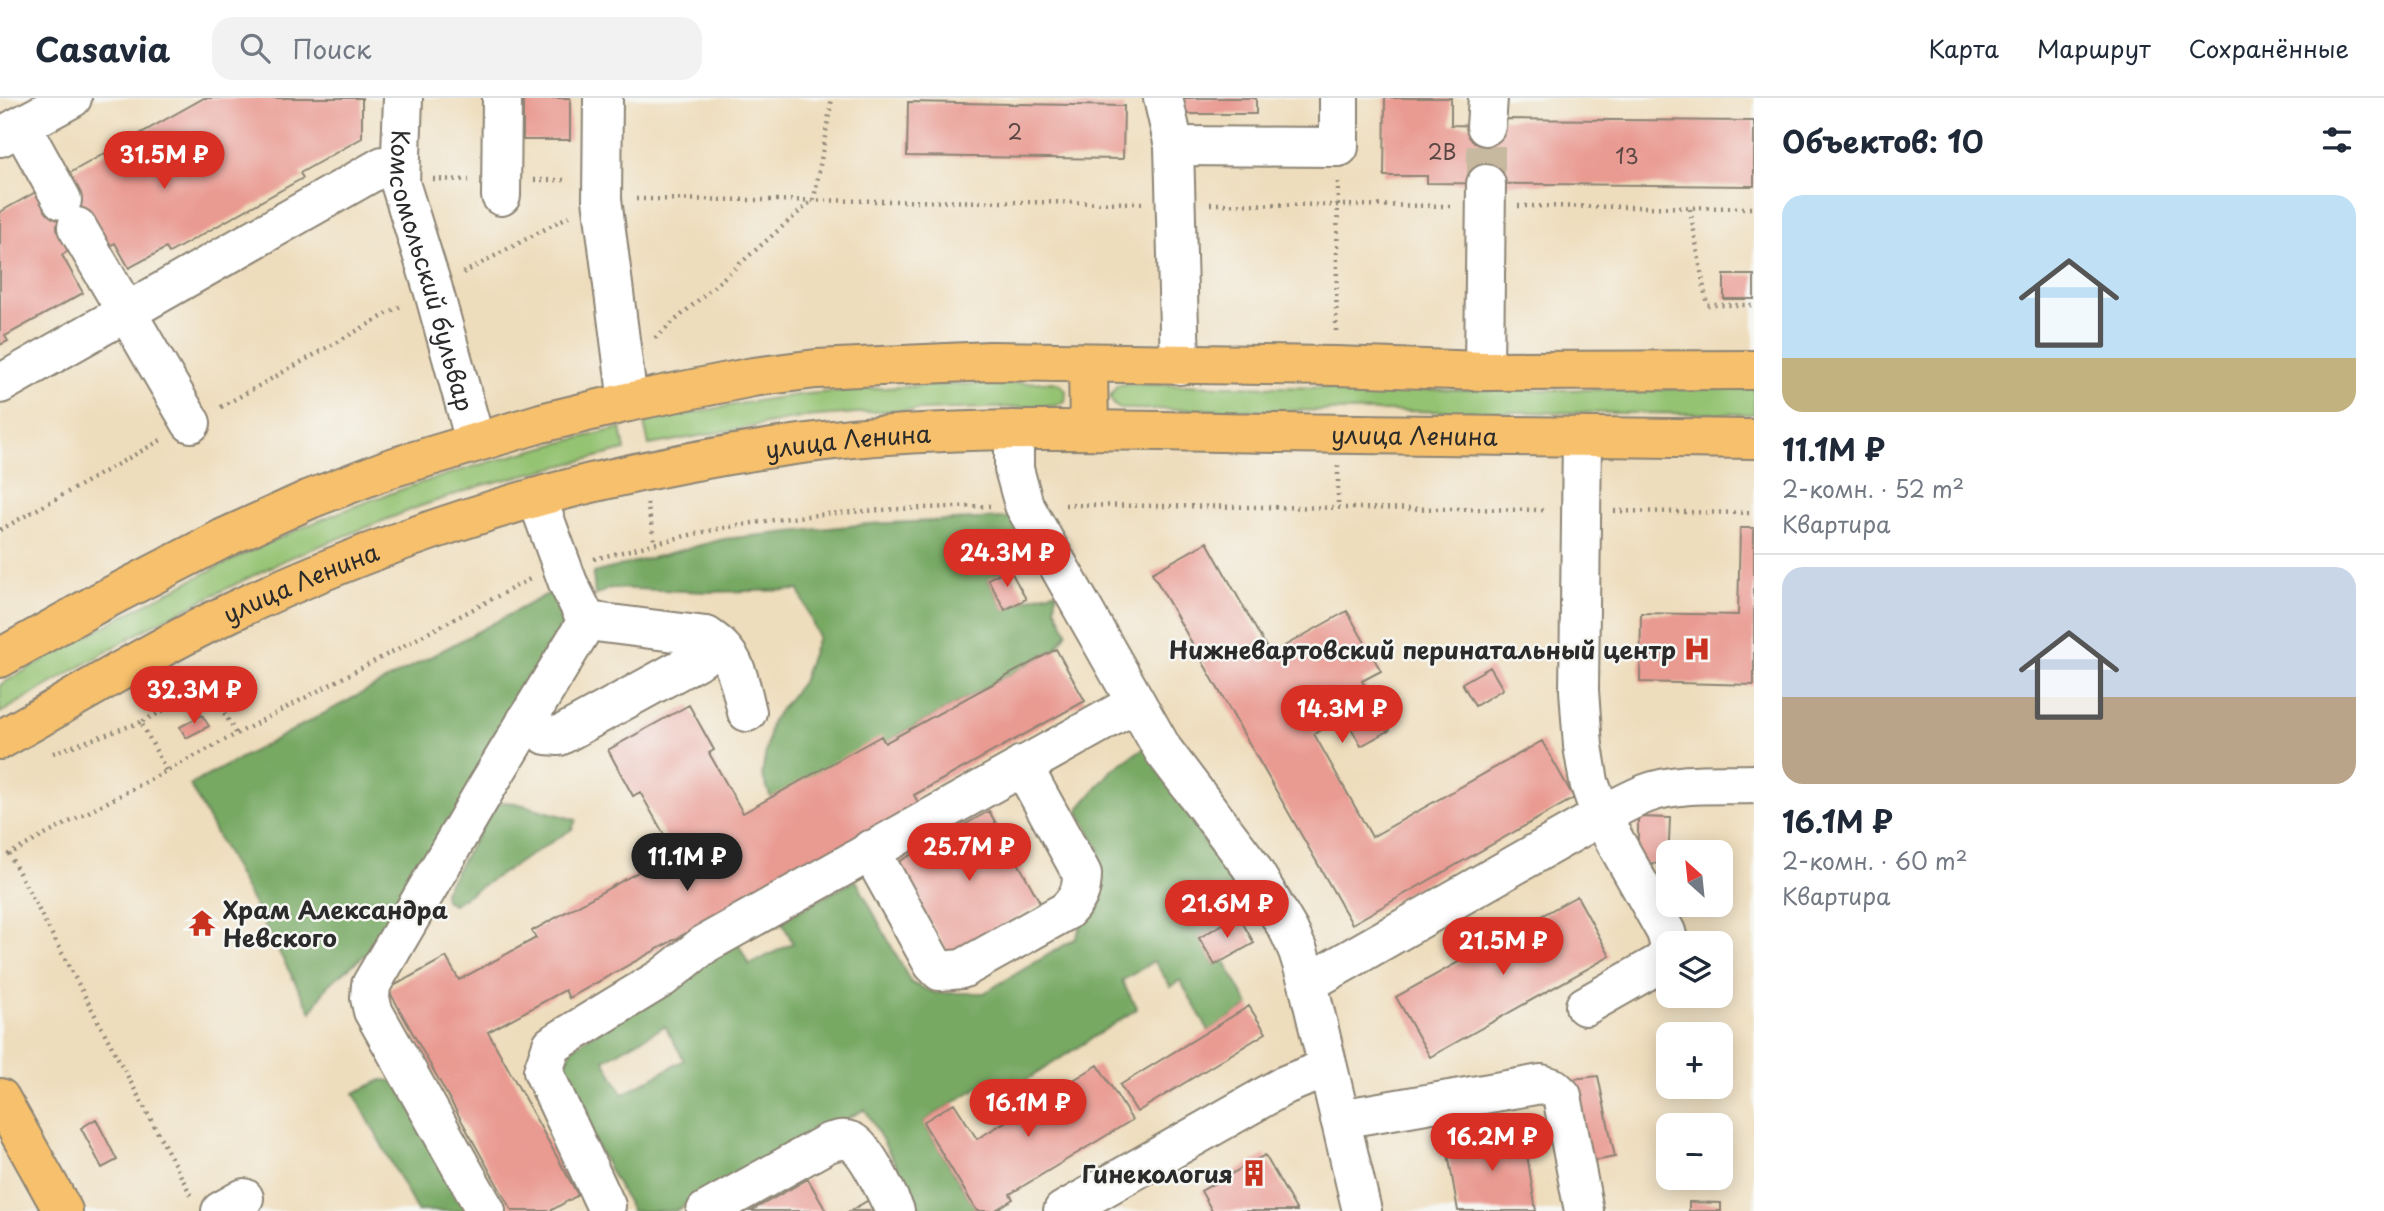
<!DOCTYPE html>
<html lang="ru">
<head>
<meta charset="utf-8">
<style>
	body { margin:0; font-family:"Playpen Sans",sans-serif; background:#f2f2f3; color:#1f2937; height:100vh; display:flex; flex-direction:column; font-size:26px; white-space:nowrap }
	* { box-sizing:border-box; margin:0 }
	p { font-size:23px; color:#747a83 }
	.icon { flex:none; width:38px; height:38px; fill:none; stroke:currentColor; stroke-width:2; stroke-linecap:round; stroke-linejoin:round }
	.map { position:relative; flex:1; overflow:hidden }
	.drawer { display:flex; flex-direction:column; background:#fff; width:630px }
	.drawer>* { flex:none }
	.needle { width:46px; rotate:333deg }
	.buttons { position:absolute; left:1656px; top:742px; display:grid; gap:14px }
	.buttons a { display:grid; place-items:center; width:77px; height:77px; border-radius:14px; background:#fff; box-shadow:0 4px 18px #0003; font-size:35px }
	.price { position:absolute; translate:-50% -60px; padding:0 16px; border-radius:24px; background:#d93025; color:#fff; font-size:23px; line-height:46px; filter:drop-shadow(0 2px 4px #0008) }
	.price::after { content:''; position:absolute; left:50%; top:42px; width:21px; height:16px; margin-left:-10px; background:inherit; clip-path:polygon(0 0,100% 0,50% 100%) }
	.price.current { background:#222; color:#fff }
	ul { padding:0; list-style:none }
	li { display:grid; align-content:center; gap:14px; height:371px; padding:0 28px }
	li+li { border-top:2px solid #e0e1e3 }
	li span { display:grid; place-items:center; height:217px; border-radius:21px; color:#555 }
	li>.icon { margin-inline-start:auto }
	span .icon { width:126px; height:126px; fill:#fffc; stroke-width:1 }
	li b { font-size:30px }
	h2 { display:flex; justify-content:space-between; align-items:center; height:84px; padding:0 28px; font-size:30px }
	header { display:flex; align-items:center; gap:42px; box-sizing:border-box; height:98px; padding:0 35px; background:#fff; border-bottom:2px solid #e0e1e3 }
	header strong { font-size:33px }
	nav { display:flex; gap:38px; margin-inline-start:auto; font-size:24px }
	.search { width:490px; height:63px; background:#f2f2f3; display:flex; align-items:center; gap:18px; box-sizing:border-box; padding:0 24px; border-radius:21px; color:#747a83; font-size:26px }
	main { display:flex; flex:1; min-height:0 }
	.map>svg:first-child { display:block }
	.green { fill:#94c372; stroke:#60774e; stroke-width:2 }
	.forest { fill:#77a964; stroke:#516a48; stroke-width:2; fill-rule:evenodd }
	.building { fill:#e99a91 }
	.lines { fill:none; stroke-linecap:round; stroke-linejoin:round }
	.minor-tunnel { stroke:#c7b99f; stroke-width:38; stroke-dasharray:38 19; stroke-linecap:butt }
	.minor-casing { stroke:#8c8474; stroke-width:42 }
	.major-casing { stroke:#8c8474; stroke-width:42 }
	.path { stroke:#8c8474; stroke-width:4.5; stroke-dasharray:2 5; stroke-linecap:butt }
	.minor { stroke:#fff; stroke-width:38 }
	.major { stroke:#f7c06c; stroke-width:38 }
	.labels { text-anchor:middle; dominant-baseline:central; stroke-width:5; stroke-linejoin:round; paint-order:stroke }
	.number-label { font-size:21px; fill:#5a4744 }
	.street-label { font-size:24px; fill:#2b2b2b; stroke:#f6f6f2 }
	.poi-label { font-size:24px; font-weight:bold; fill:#2b2b2b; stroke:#f6f6f2; text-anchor:end }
</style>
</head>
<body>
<header>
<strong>Casavia</strong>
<div class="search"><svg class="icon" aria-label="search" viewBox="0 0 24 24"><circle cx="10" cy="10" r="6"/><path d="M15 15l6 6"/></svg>Поиск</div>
<nav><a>Карта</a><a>Маршрут</a><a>Сохранённые</a></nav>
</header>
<main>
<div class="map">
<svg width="1754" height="1113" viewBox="0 0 1754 1113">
	<rect width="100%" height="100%" fill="#f6f6f2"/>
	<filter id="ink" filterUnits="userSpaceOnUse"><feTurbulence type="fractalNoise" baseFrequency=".0143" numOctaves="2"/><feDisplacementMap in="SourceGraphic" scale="14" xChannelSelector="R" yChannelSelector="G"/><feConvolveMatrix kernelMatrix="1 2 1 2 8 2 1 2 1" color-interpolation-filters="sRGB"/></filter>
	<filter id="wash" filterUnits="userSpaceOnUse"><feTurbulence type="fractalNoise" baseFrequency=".00686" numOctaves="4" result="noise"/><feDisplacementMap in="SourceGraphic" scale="28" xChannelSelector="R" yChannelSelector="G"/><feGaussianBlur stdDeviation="1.57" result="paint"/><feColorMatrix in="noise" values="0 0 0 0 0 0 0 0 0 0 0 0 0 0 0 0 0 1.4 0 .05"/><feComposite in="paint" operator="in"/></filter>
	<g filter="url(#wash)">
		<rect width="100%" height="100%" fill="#eeddbc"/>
		<path class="green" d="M1052,284l8,2 6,7 -1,10 -10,5 -171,5 -79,6 -156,28 -5,-22c54,-11 108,-23 163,-29 81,-8 163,-10 245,-12z
			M1126,286c209,4 419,10 628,2v28l-634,-5 -6,-4 -4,-8 7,-12z
			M621,330l4,22 -142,35 -65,22 -129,51 -133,65 -156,90v-28c91,-52 182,-103 277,-146 110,-51 227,-83 344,-111z"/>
		<path class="forest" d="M1021,419l13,43 -25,8 -21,12 17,30 21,-11 31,-8 -2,16 12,25 -11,17 -171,94 -114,55 -9,-23 9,-53 31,-40 16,-45 -19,-47 -91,2 -98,-4 -15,8 -2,-23 131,-34 144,-15z
			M559,490l12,27 -182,320 -61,50 -17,27 -121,-227z
			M1148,647l50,87 48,73 -8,10 -39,23 16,27 9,-5 25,46 -40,25 -29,-51 -9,7 -17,-26 -32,20 15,28 -143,92 -14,-15 -57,36 54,89h-55l-57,-102 -190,102h-43l-59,-108 -8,-36 7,-19 166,-105 11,22 44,-22 -12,-23 75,-40 55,103 24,10h49l92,-55 17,-45 7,-42 -22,-41 34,-40zM665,928l19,34 -61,34 -19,-34z
			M502,704l14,1 60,17 -4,9 -119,75 -8,-4 -1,-9 50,-84z
			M382,982l23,2 75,129h-63l-63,-118z"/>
		<g id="blocks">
			<path class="building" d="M204,0h158v40l-62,35 3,5 -134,75 -3,-5 -37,20 -14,-25 -10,5 -34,1 -9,6 21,38 -78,43 3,5 -8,4v-133z
				M523,0h47v42h-47z
				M1178,0h78v16h-78z
				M1385,0h66v27l35,1 13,-7 255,2v65l-327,-3v-7h-43z
				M908,4l216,4 -1,53 -216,-3z
				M1724,177h30v24h-30z
				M1740,430h14v157l-114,-3 1,-69 97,2z
				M1207,444l63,112 77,-43 34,60 -19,10 28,49 -29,16 -16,-29 -31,17 58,103 170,-96 32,57 -222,126 -200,-351z
				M1009,470l17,31 -21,11 -17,-31z
				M1056,551l29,52 -171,94 5,9 -350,194 -4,-8 -77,42 90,163 -28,16h-38l-124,-222 58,-32 13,23 77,-42 -4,-7 142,-79 -34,-60 -7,4 -25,-46 81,-45 25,45 -5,3 34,60 138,-77 4,7z
				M1490,569l13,22 -28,17 -13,-23z
				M202,617l7,11 -23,12 -6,-11z
				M989,713l52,93 -92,51 -52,-92z
				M1638,719l32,1 -2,46 -30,-1z
				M1577,798l33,60 -180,101 -34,-60z
				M1238,817l16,28 -39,22 -16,-27z
				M1249,908l17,27 -129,79 -17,-27z
				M1098,967l34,55 -122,74 3,5 -19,12h-17l-54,-89 31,-19 23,36z
				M1598,978l17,81 -27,5 -16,-83z
				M96,1021l21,41 -15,8 -21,-40z
				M1523,1031l13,82h-78l-12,-69z
				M1265,1057l32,56h-85l-11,-20z
				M808,1081l18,32h-75z
				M869,1102l6,11h-25z
				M1689,1104l32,1v8h-32z"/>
		</g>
	</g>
	<g filter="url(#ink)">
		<use href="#blocks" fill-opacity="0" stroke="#8c8474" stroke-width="2"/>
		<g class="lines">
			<path class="minor-tunnel" d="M1486,86v-58"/>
			<defs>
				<g id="minor">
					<path id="s1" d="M403,0l-3,85 33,106 42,152"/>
					<path d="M603,0l-1,101 26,203"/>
					<path d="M1163,0l11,48 6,219"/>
					<path d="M21,28l41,74"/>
					<path d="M1486,28l2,-28"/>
					<path d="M0,39l72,-39"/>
					<path d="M1174,48l165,1v-49"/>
					<path d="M501,98l1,-98"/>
					<path d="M77,129l114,196"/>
					<path d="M1484,273l2,-187"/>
					<path d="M0,286l383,-218 17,-1"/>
					<path d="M1014,332v39l10,36 139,245 87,115 39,66 9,20 10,32 54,228"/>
					<path d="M1582,339l-3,253 4,56 6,36 12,34 65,116 3,11"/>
					<path d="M537,400l31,85 19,38 119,15c31,19 33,43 41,76"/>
					<path d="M526,623l20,14 13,1 142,-78 4,-9 1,-13"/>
					<path d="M870,752l63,114 7,7 22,-2 104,-58c12,-12 16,-20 16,-37l-60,-109"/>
					<path d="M1308,885l293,-167c15,-8 29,-16 44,-22 34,-13 74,-9 109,-10"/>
					<path d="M1585,908l77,-44 6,-9"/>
					<path d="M1340,1021l201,-35 13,4 8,8 22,115"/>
					<path d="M606,1108l-63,-135 9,-26 110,-67 43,-34 431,-241"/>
					<path d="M221,1113l23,-13"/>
					<path d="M486,1113l-113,-200 -3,-13 1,-13 115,-197 101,-167"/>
					<path d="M706,1113l122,-68c8,-2 15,-5 22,-2 16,5 37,54 45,70"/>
					<path d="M1063,1113l222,-126 42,-17"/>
				</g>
				<g id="major">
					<path d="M1088,266l1,66"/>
					<path d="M0,560l98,-55 126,-65 86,-39 81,-31 150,-45 87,-21 125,-25 63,-8 174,-8 346,5 148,5 270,-1"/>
					<path id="s2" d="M0,642c77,-43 152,-90 231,-128 111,-53 241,-100 360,-129 86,-20 173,-36 261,-45 142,-13 286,-7 428,-5 158,2 316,4 474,6"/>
					<path d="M0,1000l63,113"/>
				</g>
			</defs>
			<use href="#minor" class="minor-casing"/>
			<use href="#major" class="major-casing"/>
			<path class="path" d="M433,81l36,1
				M534,82h33
				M636,101l506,4
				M1210,106l244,2
				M1518,108l236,2
				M1690,111l17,96h47
				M463,175l106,-57
				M1336,233l2,-152
				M655,240l159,-139 18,-101
				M221,309l182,-102
				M1338,368v41
				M647,405l8,41
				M1065,407l481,5
				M1614,413l140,2
				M0,432l161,-90
				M594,461c41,-10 83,-22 124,-30 89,-17 182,-21 272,-23
				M53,655l88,-31
				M166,672l-25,-48 69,-35 26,47
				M191,1097l-182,-341 523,-276"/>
			<use href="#minor" class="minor"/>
			<use href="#major" class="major"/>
		</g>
	</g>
	<defs>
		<symbol id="hospital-bare" viewBox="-9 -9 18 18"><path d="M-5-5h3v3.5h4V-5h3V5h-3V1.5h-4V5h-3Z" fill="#c8321e" stroke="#f6f6f2" stroke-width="2.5" paint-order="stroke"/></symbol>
		<symbol id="temple-bare" viewBox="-9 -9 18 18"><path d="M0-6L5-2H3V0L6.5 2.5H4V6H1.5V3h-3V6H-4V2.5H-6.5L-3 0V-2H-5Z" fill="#c8321e" stroke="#f6f6f2" stroke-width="2.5" paint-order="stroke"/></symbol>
		<symbol id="building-bare" viewBox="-9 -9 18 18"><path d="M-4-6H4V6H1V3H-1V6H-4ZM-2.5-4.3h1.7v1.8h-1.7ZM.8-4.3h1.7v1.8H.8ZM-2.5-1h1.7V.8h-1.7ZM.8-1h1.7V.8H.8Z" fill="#c8321e" stroke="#f6f6f2" stroke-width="2.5" paint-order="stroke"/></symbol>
	</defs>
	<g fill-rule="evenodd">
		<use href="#hospital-bare" x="1678" y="532" width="38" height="38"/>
		<use href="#temple-bare" x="183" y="806" width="38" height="38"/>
		<use href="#building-bare" x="1235" y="1056" width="38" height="38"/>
	</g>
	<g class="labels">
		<g class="number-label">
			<text x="1015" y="33">2</text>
			<text x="1442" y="53">2В</text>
			<text x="1627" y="57">13</text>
		</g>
		<g class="street-label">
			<text stroke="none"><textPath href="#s1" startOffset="177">Комсомольский бульвар</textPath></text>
			<text stroke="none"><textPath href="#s2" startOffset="1475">улица Ленина</textPath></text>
			<text stroke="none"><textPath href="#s2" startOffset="908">улица Ленина</textPath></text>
			<text stroke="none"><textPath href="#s2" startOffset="340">улица Ленина</textPath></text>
		</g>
		<g class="poi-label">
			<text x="1676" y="551">Нижневартовский перинатальный центр</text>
			<text x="223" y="811" text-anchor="start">Храм Александра<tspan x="223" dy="28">Невского</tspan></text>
			<text x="1233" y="1075">Гинекология</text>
		</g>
	</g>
</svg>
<div class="buttons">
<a><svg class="needle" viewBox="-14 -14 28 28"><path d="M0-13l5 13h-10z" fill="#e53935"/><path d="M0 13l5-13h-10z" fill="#747a83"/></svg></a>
<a><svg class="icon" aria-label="layers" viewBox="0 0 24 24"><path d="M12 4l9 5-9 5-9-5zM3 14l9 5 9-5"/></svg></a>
<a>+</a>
<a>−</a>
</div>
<b class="price" style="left:164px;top:93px">31.5M ₽</b>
<b class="price" style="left:1007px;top:491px">24.3M ₽</b>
<b class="price" style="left:194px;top:628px">32.3M ₽</b>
<b class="price" style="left:1342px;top:647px">14.3M ₽</b>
<b class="price" style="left:969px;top:785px">25.7M ₽</b>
<b class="price current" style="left:687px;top:795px">11.1M ₽</b>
<b class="price" style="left:1227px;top:842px">21.6M ₽</b>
<b class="price" style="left:1503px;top:879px">21.5M ₽</b>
<b class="price" style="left:1028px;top:1041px">16.1M ₽</b>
<b class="price" style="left:1492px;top:1075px">16.2M ₽</b>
</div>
<section class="drawer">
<h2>Объектов: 10<svg class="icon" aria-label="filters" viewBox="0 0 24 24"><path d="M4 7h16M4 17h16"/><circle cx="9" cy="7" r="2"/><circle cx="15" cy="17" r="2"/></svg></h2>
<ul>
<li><span style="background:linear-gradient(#bfe0f5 75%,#c2b280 0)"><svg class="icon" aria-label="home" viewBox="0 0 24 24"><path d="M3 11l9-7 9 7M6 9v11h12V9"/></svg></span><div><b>11.1M ₽</b><p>2-комн. · 52 m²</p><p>Квартира</p></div></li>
<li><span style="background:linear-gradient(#c9d6e8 60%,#b9a48a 0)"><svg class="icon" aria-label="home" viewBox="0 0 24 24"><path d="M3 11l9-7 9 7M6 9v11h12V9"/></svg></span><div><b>16.1M ₽</b><p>2-комн. · 60 m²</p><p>Квартира</p></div></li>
</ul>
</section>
</main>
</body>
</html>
